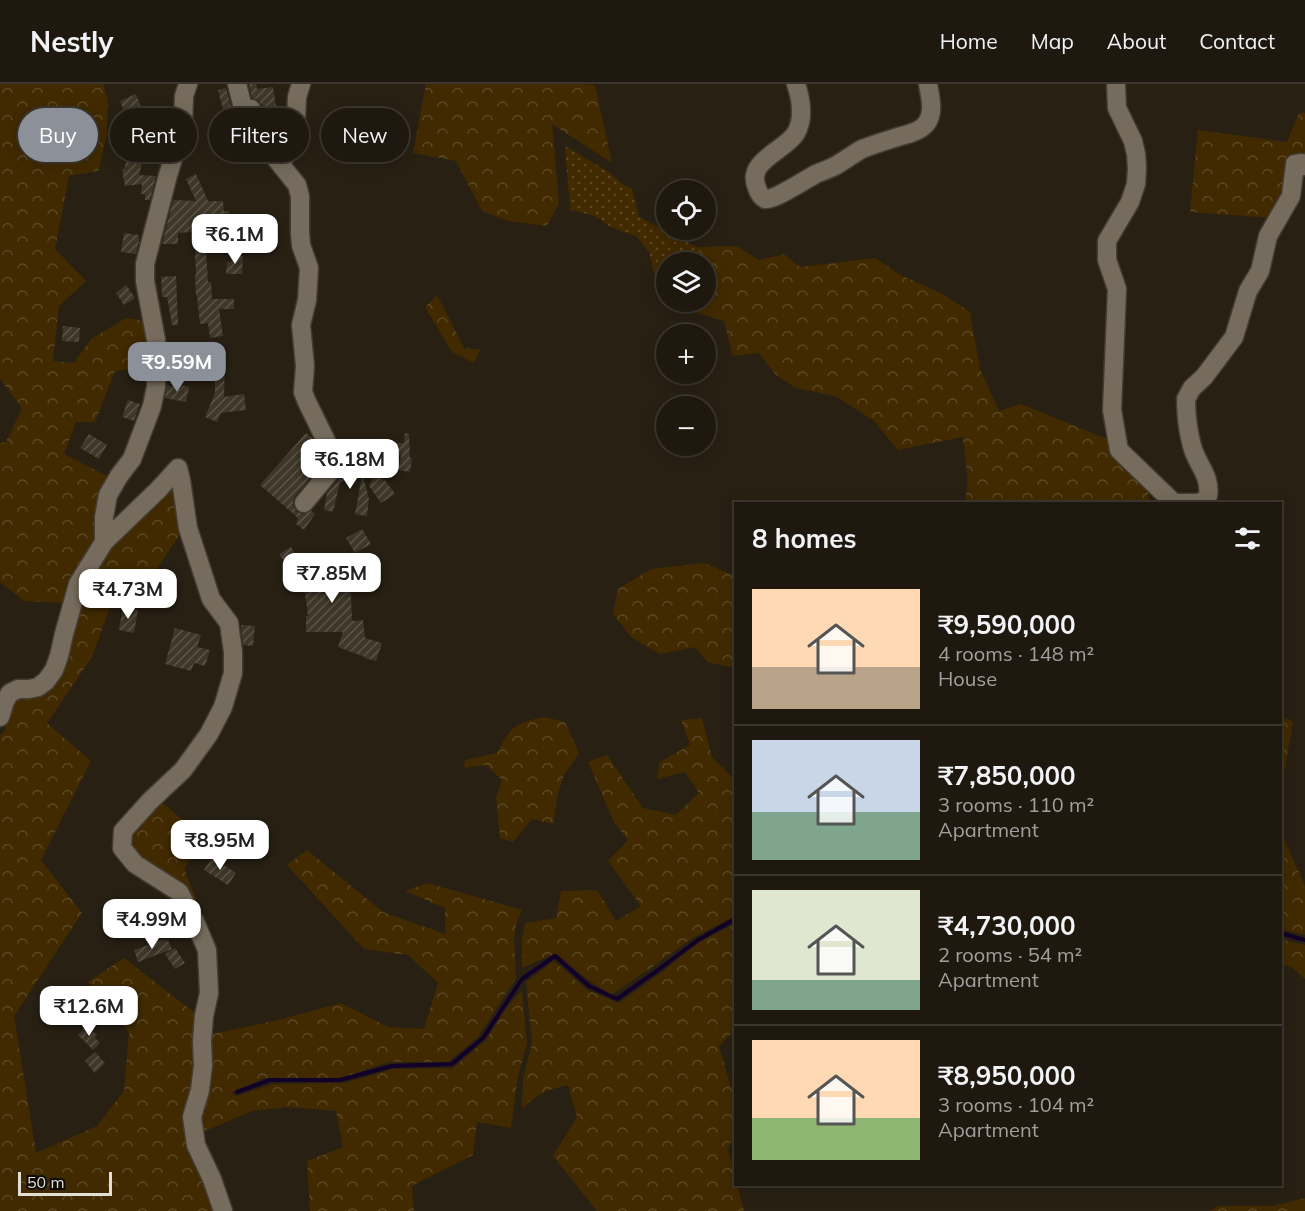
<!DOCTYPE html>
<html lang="en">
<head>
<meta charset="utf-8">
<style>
	body { margin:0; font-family:Mulish,sans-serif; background:#262117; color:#f1f3f6; height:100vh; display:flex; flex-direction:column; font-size:22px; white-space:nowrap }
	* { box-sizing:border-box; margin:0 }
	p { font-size:20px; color:#a1a09e }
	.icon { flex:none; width:33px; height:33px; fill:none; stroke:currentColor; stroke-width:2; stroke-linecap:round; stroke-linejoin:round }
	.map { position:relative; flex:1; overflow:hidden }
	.sheet { position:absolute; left:734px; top:418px; width:548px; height:684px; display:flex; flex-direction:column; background:#1e180e; border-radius:0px; box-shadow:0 3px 15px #0003,0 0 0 2px #3c372e }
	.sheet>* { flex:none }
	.hud { position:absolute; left:18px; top:24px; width:570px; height:54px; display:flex; gap:12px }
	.buttons { position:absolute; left:656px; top:96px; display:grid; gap:12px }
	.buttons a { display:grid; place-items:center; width:60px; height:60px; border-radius:50%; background:#1e180e; box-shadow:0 3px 15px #0003,0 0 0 2px #3c372e; font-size:30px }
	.scale { position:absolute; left:18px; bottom:15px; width:94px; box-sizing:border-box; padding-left:6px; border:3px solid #e3ded6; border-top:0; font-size:16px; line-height:21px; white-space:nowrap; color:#e3ded6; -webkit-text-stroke:4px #0d0a05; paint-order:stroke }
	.price { position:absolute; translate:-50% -51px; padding:0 14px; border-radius:12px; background:#fff; color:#222; font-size:20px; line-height:39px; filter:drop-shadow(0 2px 3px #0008) }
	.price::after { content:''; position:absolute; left:50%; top:36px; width:18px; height:14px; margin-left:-9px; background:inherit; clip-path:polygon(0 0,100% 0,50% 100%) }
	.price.current { background:#8c9099; color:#fff }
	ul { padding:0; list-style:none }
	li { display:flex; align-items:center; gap:18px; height:150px; padding:0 18px }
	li+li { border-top:2px solid #3c372e }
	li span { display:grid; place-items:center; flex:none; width:168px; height:120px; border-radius:0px; color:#555 }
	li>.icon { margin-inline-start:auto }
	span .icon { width:72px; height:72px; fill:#fffc; stroke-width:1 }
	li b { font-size:26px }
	h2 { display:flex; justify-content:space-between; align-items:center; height:72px; padding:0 18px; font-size:26px }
	.tag { padding:0 21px; border-radius:27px; background:#1e180e; box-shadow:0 3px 15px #0003,0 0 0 2px #3c372e; font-size:21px; line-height:54px }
	.tag.current { background:#8c9099; color:#fff }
	header { display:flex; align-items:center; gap:36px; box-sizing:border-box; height:84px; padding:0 30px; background:#1e180e; border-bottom:2px solid #3c372e }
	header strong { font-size:28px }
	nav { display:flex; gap:33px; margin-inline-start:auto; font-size:21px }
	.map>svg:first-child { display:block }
	.grass { fill:url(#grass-dots) }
	.forest { fill:url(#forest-crowns) }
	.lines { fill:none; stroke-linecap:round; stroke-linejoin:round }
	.stream { stroke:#110029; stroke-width:4 }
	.building { fill:url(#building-hatch) }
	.minor-casing { stroke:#433c34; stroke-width:21 }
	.minor { stroke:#756c5d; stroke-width:18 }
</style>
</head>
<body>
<header>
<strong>Nestly</strong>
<nav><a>Home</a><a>Map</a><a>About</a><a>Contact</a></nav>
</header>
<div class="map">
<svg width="1305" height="1127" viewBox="0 0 1305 1127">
	<defs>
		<pattern id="grass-dots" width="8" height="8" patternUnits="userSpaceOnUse" patternTransform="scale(1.5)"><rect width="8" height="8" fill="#412a00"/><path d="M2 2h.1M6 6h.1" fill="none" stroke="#5c4824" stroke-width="1.8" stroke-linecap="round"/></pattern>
		<pattern id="forest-crowns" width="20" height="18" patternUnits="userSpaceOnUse" patternTransform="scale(1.5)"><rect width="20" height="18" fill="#412a00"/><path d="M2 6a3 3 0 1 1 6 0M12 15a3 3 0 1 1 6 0" fill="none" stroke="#5c4824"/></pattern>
		<pattern id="building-hatch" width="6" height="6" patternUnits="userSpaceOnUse" patternTransform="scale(1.5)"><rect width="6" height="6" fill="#3f3729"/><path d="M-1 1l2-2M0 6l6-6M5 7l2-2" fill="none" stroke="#5b5447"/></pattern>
	</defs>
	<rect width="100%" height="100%" fill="#282013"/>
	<path class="grass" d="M565,62l44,26 12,11 11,6 7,28 58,30 6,15h-37v17l-12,-6 -5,-21 -13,-16 -24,-8 -17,-12 -25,-6z"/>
	<path class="forest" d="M0,0h103l5,16 -1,35 -9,36 -29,5 -14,73 31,32 -27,25 -6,55 21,2 17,-24 35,-21 20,3 5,46 -36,4 -20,51h-19l-12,32 45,23 -12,24 -3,24 2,21 -31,57 -41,-2 -24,-19v-139l6,-1 16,-34 -22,-29z
		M426,0h156l13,1 17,78 -60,-39 7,79 -12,23 -39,-5 -26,-10 -26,-50 -43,-8z
		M1299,29h6v43l-7,-1 -12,6 -2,36 -12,21 -82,-6 8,-82 89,12z
		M737,162l22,14 25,-6 16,13 76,-9 22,16 43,19 29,19 10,57 19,42 22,-7 86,35 40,47 3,18h-185l3,-24 -5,-43 -65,13 -25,-30 -38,-24 -39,-8 -20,-13 -17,-22 -26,3 -9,-35 -26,-8 -3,-11h10v-23l3,-3 -3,-9v-5h-2l-6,-15z
		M437,211l27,53 16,2 -6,13 -22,-11 -27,-45z
		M175,398l7,49 -45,68 -25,3 -20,55 -45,66 44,38 -50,99 41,53 -68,103 22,137 61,-27 27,-35 5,-58 -41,-51 36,-24 72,56 -1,76 22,121h-217v-476l4,-3 13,-38 18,-2 45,-100 34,-49z
		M704,479l31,13v92l-28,-6 -12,-15 -35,7 -28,-16 -19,-24 5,-25 33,-20z
		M1280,632l13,6 -9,51 -4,16z
		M544,633l21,5 14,31 -15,22 -6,19 -5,30 -21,-5 -19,23 -13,-4 -4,-41 6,-17 -16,-15 -22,3 1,-8 32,-7c15,-27 16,-29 47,-36z
		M702,634l10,39 23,23v136l-44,23 -43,31 -37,25 -28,-19 -27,-23 -34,15v-30l3,-15 31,-5 5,-27 36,-1 19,31 25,-15 -33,-45 20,-21 -14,-18 -26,-60 19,-7 36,53 33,7 23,-22 -14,-21 -28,7 3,-17 30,-17 -9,-25z
		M161,718l54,44 -22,9 -9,14 31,77 -3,5 -15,-33 -70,-71 2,-15z
		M1280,746l25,56v49l-25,-6z
		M307,766l76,62 62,22v-26l-40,-17 22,-8 95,27 -6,15 -2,13 2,40 -38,59 -30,25h-59l-50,17 -75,-1 -33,15 6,3 36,-12 71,-1 49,-14 60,-1 33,-28 20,-32 16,-18 5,53 -9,33 -7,52 -34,-6 -4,33 -61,31 2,25h-104l-3,-50 36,-14 -7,-36 -47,-4 -37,4 -54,23 10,-99 70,-15 63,-17 47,24 36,2 14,-46 -30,-28 -44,-6 -77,-84z
		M735,840v106l-16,16 16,55v34l-7,14 7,27v9h2l7,26h-147l-44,-55 24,-39 -9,-32c-21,5 -31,9 -46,24l1,-30 9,-35 -6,-62 28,-21 33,29 32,13 42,-30 38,-31z
		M1280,855l25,6v34l-14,-12 -11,-3z
		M1305,1114v13h-96l10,-5h54z"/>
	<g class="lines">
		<path class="stream" d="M1280,849l25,7
			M237,1008l33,-12h70l52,-14 60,-2 31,-26 39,-59 33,-23 34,30 28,13 41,-29 40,-30 37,-21"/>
	</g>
	<path class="building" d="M249,0h7l1,5 16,-2 5,32 2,-1 3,16 -9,2 -6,-8 -6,-23 -4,-5 -6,-2z
		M226,4l6,23 4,6 6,2 3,11 -4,2 -3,-10 -9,3 -3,-12 -2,1 -6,-24z
		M136,10l5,13 -6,2 4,10 -10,4 -9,-22z
		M129,68l15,4 -5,19 17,1 -6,24h-5v-6h-4l1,-10 -17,2 -3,-17h2z
		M196,90l12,27h15l1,10h5l1,11 -14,8 -38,3v11h-16l11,-44 23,1 -10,-22z
		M259,145l1,21h-12l-1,-20z
		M124,149l15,2v7l-3,12 -15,-2z
		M206,166l2,32h3l1,17h22v10h-15l4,27 -13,2 -2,-15 -8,1 -3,-28h-1l-1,-20 1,-1 -1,-24z
		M231,171l12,1 -1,18h-16l1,-12h4z
		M176,192l2,49h-6l-5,-28h-5l-1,-20z
		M126,201l9,13 -11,7 -8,-12z
		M63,242l17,2 -1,14 -17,-1z
		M213,277h12l-1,36 20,-3 2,16 -25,3 -4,9 -12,-5 10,-24v-17h-3z
		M177,300l12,3 -3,15 -21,-4 2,-13 9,2z
		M128,316l12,4 -6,17 -12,-4z
		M306,349l6,5 12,24 -29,34 -2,5v5l4,6 6,2 8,-3 4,3 -11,16 -8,-6 2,-6 -38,-33z
		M405,349l4,1 1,24h2l-2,14 -12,-2 3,-15 -8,1v-13h11z
		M89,350l18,11 -8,14 -19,-11z
		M359,377l10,38 -2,17 -12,-2 7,-38 -22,6 -7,30 -9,-2 3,-17 16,-19 3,-9z
		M374,391l11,5 10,14 -14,9 -12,-17z
		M362,445l9,15 -16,9 -9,-15z
		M291,463l16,27 28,-16 3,5 10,-4 7,15 -5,2 2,43 1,2 10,-1 2,18 17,5 -6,18 -12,-3 1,-1 -27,-10 5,-15h-37v-16h2l-3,-23 -26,-39z
		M123,523l15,3 -4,23 -15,-3z
		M241,541l14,1 -2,20 -10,-1z
		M175,544l26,7 -4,12 13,3 -5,16 -11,-3 -3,8 -26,-7z
		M212,773l24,16 -8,12 -24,-15z
		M165,855l1,2 2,-1 4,9 -34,13 -4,-12z
		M175,864l10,15 -10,6 -10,-15z
		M87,941l10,10 -2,3 5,5 -7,7 -15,-15z
		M95,968l10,11 -10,10 -10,-12z"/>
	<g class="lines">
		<defs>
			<path id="minor" d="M237,0l6,24 8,1 7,24 15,22 24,30 3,11v37l1,12 8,23 -2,32 -6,25 4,41 -2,26 4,10 27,55 1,5 -1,5 -30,36
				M796,0c5,15 8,35 0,49 -11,18 -51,28 -39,55 1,3 4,9 8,11 7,3 44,-22 53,-26 5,-2 11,-4 17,-7 9,-5 18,-12 27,-17 13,-5 26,-9 39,-13 9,-2 19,-5 25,-12 9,-12 4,-27 2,-40
				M1116,0l1,24 16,33 3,13 1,14 -1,16 -6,18 -23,39v19l10,29 -5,121 7,40 55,53h27l7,-7c3,-21 -11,-31 -16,-50 -4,-15 -6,-32 -6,-47l6,-11 12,-11 30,-40 14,-46 12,-20 8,-35 23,-40 4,-32 7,-1 3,3
				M280,79l11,-14 4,-12 2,-40 4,-13
				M104,458l54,-52 20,-22 3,12 7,48 23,71 18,24 4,29v21l-10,34 -14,27 -26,36 -33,31 -27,30 -1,17 13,16 44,28 16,30 12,28 2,43 -5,23 -2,25 1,25 -3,24 -8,27 4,28 16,34 11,32
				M0,633l5,-16 5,-8 8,-4h11l9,-2 8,-6 8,-11 5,-14 5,-22 14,-50 26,-42v-25l4,-22 11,-19 13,-17 20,-53 4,-19v-47l-11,-59v-17l23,-89 15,-48 1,-31 4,-12"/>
		</defs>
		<use href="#minor" class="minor-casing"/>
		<use href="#minor" class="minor"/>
	</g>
</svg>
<div class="buttons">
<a><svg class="icon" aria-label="locate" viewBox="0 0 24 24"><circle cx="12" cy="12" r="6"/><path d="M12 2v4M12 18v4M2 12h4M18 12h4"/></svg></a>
<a><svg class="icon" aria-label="layers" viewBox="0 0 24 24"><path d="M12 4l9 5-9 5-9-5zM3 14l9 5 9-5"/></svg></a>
<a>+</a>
<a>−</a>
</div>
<div class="scale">50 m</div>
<b class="price" style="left:235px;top:181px">₹6.1M</b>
<b class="price current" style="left:177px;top:309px">₹9.59M</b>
<b class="price" style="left:350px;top:406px">₹6.18M</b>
<b class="price" style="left:332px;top:520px">₹7.85M</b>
<b class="price" style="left:128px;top:536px">₹4.73M</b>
<b class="price" style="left:220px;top:787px">₹8.95M</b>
<b class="price" style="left:152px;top:866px">₹4.99M</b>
<b class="price" style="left:89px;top:953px">₹12.6M</b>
<div class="hud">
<a class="tag current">Buy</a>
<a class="tag">Rent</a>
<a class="tag">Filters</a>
<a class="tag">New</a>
</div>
<section class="sheet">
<h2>8 homes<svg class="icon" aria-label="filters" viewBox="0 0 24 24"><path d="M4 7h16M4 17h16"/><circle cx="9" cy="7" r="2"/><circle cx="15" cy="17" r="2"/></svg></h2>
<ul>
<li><span style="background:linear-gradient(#ffd9b3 65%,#b9a48a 0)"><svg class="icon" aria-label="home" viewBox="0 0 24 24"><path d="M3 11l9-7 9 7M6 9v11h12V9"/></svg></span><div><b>₹9,590,000</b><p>4 rooms · 148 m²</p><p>House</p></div></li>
<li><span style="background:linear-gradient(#c9d6e8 60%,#7fa58c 0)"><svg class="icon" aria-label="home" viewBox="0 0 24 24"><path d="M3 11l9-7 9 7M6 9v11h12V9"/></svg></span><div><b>₹7,850,000</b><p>3 rooms · 110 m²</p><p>Apartment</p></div></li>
<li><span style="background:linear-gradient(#dfe7d0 75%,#7fa58c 0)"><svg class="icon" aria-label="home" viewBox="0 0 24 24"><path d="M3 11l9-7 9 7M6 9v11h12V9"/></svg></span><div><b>₹4,730,000</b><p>2 rooms · 54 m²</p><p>Apartment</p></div></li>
<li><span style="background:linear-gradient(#ffd9b3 65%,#8fb573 0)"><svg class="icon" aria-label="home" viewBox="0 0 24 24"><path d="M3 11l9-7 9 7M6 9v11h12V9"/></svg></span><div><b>₹8,950,000</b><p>3 rooms · 104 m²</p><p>Apartment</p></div></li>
</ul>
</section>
</div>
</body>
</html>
